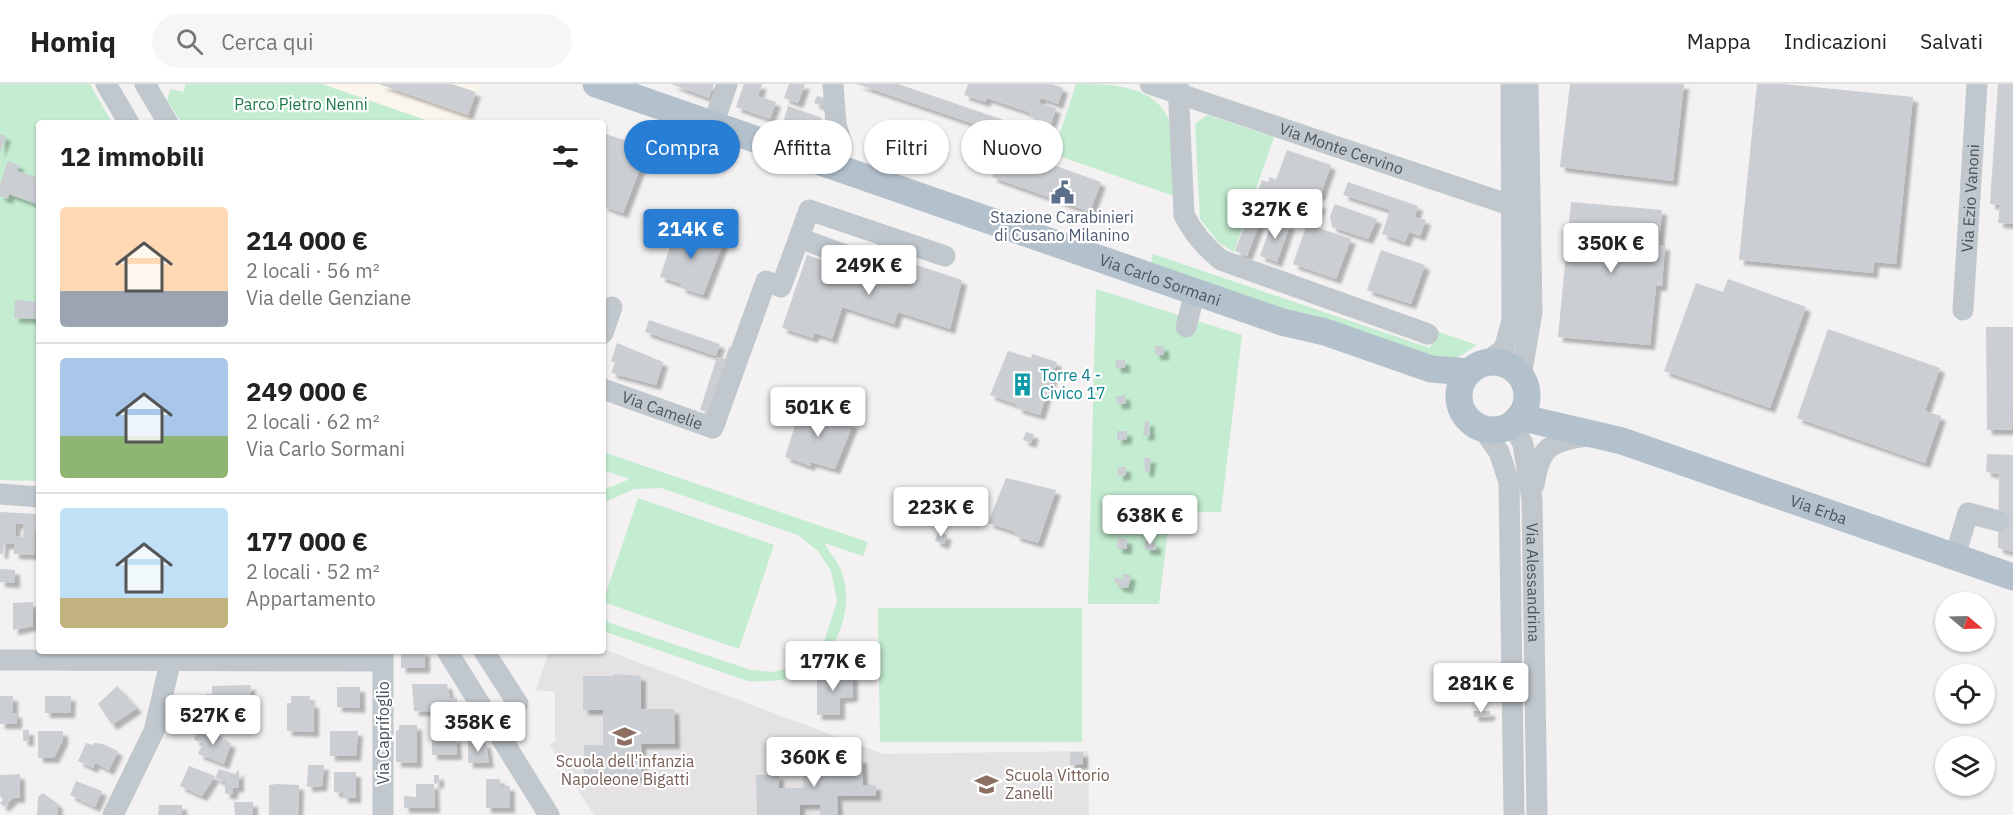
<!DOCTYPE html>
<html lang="it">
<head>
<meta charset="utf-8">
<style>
	body { margin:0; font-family:"IBM Plex Sans",sans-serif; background:#f6f6f6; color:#222; height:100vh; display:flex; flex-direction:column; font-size:22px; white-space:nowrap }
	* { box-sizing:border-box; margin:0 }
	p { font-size:20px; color:#767676 }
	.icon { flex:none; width:33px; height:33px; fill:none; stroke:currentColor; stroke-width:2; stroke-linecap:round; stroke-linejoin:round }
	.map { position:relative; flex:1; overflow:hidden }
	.drawer { position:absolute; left:36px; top:36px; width:570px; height:534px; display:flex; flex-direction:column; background:#fff; border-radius:6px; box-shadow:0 2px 4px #0004 }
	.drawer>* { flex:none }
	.guide { position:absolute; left:624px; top:36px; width:570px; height:54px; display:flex; gap:12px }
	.needle { width:39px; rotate:109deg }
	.tools { position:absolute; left:1935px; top:508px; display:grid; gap:12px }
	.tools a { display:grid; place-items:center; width:60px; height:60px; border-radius:50%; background:#fff; box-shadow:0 2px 4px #0004; font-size:30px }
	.price { position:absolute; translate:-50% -51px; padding:0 14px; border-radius:6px; background:#fff; color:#222; font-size:20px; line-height:39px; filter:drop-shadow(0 2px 3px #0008) }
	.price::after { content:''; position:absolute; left:50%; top:36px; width:18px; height:14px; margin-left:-9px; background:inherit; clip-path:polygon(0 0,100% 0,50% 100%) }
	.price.selected { background:#287ed5; color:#fff }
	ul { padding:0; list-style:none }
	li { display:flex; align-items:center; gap:18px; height:150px; padding:0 24px }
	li+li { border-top:2px solid #e0e0e0 }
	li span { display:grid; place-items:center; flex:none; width:168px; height:120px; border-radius:6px; color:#555 }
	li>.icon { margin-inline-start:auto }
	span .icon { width:72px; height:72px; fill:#fffc; stroke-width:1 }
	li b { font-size:26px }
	h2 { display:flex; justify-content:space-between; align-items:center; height:72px; padding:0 24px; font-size:26px }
	.pill { padding:0 21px; border-radius:27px; background:#fff; box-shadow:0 2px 4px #0004; font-size:21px; line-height:54px }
	.pill.selected { background:#287ed5; color:#fff }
	header { display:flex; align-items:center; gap:36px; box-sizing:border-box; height:84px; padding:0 30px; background:#fff; border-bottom:2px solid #e0e0e0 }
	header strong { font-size:28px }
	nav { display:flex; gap:33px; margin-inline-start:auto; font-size:21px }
	.search { width:420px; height:54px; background:#f6f6f6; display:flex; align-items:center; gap:15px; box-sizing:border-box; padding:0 21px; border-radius:33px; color:#767676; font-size:22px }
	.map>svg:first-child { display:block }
	.commercial { fill:#fbf6ec }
	.education { fill:#e4e2e2 }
	.green { fill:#c3ecd0 }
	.building { fill:#cbced2; fill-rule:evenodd; filter:url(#shadow) }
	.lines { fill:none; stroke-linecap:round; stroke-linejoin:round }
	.minor { stroke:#c0c8ce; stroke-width:21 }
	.major { stroke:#b3c1cd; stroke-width:27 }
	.labels { text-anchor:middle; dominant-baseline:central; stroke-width:4.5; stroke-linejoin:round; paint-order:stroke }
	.park-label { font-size:16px; fill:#1f7947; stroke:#fff }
	.street-label { font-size:16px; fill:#4a555c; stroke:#fff }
	.service-label { font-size:16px; fill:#4e5e75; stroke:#fff }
	.culture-label { font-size:16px; fill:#0d838f; stroke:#fff; text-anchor:start }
	.education-label { font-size:16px; fill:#785e54; stroke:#fff }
</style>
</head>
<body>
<header>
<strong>Homiq</strong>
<div class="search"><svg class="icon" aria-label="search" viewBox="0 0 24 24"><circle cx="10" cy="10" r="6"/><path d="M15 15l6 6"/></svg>Cerca qui</div>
<nav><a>Mappa</a><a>Indicazioni</a><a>Salvati</a></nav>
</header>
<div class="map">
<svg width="2013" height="731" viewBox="0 0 2013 731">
	<defs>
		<filter id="shadow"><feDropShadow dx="5" dy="5" stdDeviation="1.5" flood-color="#0004"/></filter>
	</defs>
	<rect width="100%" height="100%" fill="#f3f1f1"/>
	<path class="commercial" d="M322,0h158l-13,39h-33z"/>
	<path class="education" d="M603,565l280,105 205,-3 1,64h-495l-45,-71 6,-2v-50l-19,-2 13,-39z"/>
	<path class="green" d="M0,0h90l22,39h-73v358l-39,-1z
		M186,0h136l112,39h-252l-15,-23 4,-11 12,3z
		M1076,0c31,0 75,0 91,32 6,13 5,62 7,80l-121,-42z
		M1207,31l67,22 -40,115 -16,-10 -18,-23 -5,-95z
		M1153,170l277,94 6,-17 41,14 -26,17 -301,-95z
		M1096,205l146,46 -21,177h-51l-11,92h-71z
		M603,368l265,90 -5,14 -39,-13c4,8 11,15 15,23 17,33 2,83 -29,103 -18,12 -40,13 -62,12l-145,-50v-13l7,5 141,47 21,2 19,-4 19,-12 15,-17 12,-38 -6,-30 -13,-20 -20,-16 -137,-47 -27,1 -31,14v-13l27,-11 -27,-9z
		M638,414l136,47 -35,104 -136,-47z
		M878,524h204v134h-202z"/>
	<path class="building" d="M379,0h73l24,8 -8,23z
		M671,0h43l-5,14z
		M744,0h18l-4,12 18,6 -6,17 -34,-12z
		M789,0h16l-7,19 -14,-5z
		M857,0h41l141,48 -4,13z
		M968,0h84l11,4 -5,16 -17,-6 -2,5 17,5 -5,16 -21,-7 1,-4 -44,-15 -2,4 -21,-7z
		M1570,0h114l-11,97 -113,-14z
		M1757,0h27l129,13 -17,167 -22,-2 -1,11 -134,-13z
		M1998,0h15v140l-15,-1 2,-18 -10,-1z
		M817,12l12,3 -3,8 -12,-4z
		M788,22l34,12 -5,17 -34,-12z
		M603,49l56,19 -3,10 -12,-4 -21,55 -20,-7z
		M0,50l6,2 -6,16z
		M1002,63l99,35 -11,30 -98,-35z
		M1287,66l44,15 -11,31 -11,-4 -3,7 15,5 -6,17 -40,-13 3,-10 18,6 2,-7 -25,-9 -26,68 -12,-5 27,-71 6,2 2,-5 6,3z
		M8,77l11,4 -2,6 22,7v27l-30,-11 -1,5 -8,-3v-12z
		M1348,98l70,24 -3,11 11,3 -6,16 -11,-4 -4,10 -23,-8 8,-24 -47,-15z
		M1571,118l91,8 -3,35h6l-3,41h-6l-6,59 -92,-8z
		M1335,120l42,15 -9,20 -36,-12 -2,-11z
		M1273,135l17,6 -13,37 -17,-6z
		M1307,140l44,15 -15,40 -43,-15z
		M676,145l48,12 -21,54 -22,-7 1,-4 -22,-7z
		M1381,166l44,15 -14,39 -44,-14z
		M807,171l78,26 7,-24 70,23 -12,49 -52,-17 -4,12 -49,-16h-3l-10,31 -14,-5h-4l-1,4 -31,-10z
		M1728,195l78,28 -36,101 -106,-37 32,-88 27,9z
		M15,216l24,2v17l-25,-1z
		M649,236l71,24 -4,12 -71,-24z
		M1986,243h27l-1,103h-25z
		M1828,245l112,39 -15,43 16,5 -16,47 -128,-45z
		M617,259l46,19 -7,23 -45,-12 4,-10 -4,-2z
		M1155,262h9v9h-9z
		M729,263l5,2 -22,65 -12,-4 17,-53 8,2z
		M1008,267l23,7 1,-4 25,8 -17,53 -23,-7 1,-3 -28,-10z
		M1115,276h10v8h-9z
		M1125,311l1,9h-9l-1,-8z
		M802,320l24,7 -2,4 29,9 -18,45 -24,-7 -1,4 -25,-9z
		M1145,337h4l1,14 -7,1z
		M1117,347h10v8l-10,1z
		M1026,348l8,2 -3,9 -8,-3z
		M1987,370l26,1v97l-15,-4 1,-74 -13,-2z
		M1144,374h7l-2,14h-4z
		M1118,383h8v8l-8,1z
		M1006,394l50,12 -18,53 -23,-7 1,-4 -28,-9z
		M1118 423a6 6 0 1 1 12 0a6 6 0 1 1-12 0Z
		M1144,426h6v11h-5z
		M0,428l36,2 -2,41 -20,-1v-10h-10l-1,10h-3zM16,440h8l-1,13 -8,-1z
		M938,448l9,3 -3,9 -9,-3z
		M1118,454l9,1v10h-10z
		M1145,458l11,1v7h-11z
		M0,485l15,1v13l-15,-1z
		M1123,490l8,1 -3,13 -10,-1v-4h-3l-1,-6 9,2z
		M33,518v24l-20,4v-27z
		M401,567h24v17h-24z
		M817,588l36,3v22l-13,1v17h-23z
		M614,590l27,2v33h33l1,35h-34l1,33 -27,3v-2h-31v-33h19v-35h-20v-34h31z
		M412,600h35l3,14h7l1,14 -44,-1z
		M251,601l-3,26h-19v4l-23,1v-22h6v-8z
		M117,602l20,22 -25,17 -14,-21z
		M337,603h23v21l-23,-1z
		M0,612h13v17h4v11h-17z
		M45,612h26l-1,17h-25z
		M291,612h19l-1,7h5v29l-27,-1v-28h4z
		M1473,627h17v5l-16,1z
		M399,641h18v38l-21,-1v-31l3,-1z
		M198,644l25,9 -1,3 9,3 -7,21 -26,-10 5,-11 -9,-3z
		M23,646h6v11h-6z
		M38,647h25v9l-9,18h-16z
		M330,647h28l-2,25h-26z
		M432,654h24l1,17h-25z
		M468,657l18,2 3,20h-21z
		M86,659l7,2 1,-2 9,1 15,7 -9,19 -14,-7 -2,5 -15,-7z
		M1070,668h13v12l-13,1z
		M862,674l1,27h13v11h-39l1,19h-18v-11l-20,1v10h-43l-1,-40h23v13h24v-29z
		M308,681h16l-2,21 -15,1z
		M189,682l26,10 -13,20 -22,-10z
		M219,685l16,5 4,-4v17l-6,1v6h-8v-12l-10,-4z
		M334,688h22v26h-13v-5l-9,-1z
		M20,690v24h-7l-9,9 -4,-4 3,-3 -3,-4v-21z
		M434,691h5v8l-5,1 1,24h-31v-12l12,1v-13h18z
		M486,695h14v7h10v22h-24z
		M76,697l26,10 -7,16 -25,-12z
		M277,700l22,1 -1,30h-29v-30z
		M43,709l15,11 -1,11h-20l1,-18z
		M234,718h19v13h-18z
		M159,721h23v10h-24z"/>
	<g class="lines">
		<g class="minor">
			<path d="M106,0l23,39"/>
			<path d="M145,0l23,39"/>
			<path d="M833,0l3,40 6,21 -7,22"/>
			<path id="s1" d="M1150,0l369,124 9,11"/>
			<path d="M1178,0l6,131c9,18 21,32 37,45l207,74"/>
			<path d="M713,41l14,-41"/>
			<path d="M891,155l-10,29 -82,-30 10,-28 136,46"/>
			<path id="s2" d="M1963,226l14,-226"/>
			<path d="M1186,243l9,-35"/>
			<path d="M603,249l9,-26"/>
			<path d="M1485,279l19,-14 8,-28 -1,-237"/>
			<path d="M1521,293l11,-65 -4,-228"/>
			<path id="s3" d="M603,305l110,39 53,-147 15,6 18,-49"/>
			<path id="s4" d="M1512,340l11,20 9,56 5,315"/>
			<path d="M1482,344l17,24 10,30 5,333"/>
			<path d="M1534,401c6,-39 16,-43 53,-49"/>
			<path d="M0,410l39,3"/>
			<path d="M1955,472l13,-43 31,8"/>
			<path d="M383,567v164"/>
			<path d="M447,567l102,164"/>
			<path d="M484,567l34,53"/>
			<path d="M0,576l383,1"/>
			<path d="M113,731l41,-84 19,-80"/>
		</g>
		<g class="major">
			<path id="s5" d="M596,0l686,238 43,10 106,37 38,3"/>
			<circle cx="1493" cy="312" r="34"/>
			<path id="s6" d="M1519,333l103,24 391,136"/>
		</g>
	</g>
	<defs>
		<symbol id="civic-bare" viewBox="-9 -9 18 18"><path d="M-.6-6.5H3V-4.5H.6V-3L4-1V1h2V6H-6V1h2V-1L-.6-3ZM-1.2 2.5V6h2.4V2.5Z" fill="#5c6f8a" stroke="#fff" stroke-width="2.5" paint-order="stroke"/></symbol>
		<symbol id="building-bare" viewBox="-9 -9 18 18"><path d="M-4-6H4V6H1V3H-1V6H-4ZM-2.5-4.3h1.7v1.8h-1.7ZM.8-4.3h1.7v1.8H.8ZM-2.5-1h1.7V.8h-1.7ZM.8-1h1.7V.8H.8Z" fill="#0f9aa8" stroke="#fff" stroke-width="2.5" paint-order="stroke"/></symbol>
		<symbol id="school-bare" viewBox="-9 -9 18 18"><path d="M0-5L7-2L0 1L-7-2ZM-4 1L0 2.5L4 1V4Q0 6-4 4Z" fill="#8d6e63" stroke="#fff" stroke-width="2.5" paint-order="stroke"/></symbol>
	</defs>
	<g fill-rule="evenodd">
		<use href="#civic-bare" x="1046" y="92" width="33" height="33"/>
		<use href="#building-bare" x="1006" y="284" width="33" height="33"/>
		<use href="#school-bare" x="608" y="636" width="33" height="33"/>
		<use href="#school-bare" x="970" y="684" width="33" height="33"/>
	</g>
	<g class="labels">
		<g class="park-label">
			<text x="301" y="20">Parco Pietro Nenni</text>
		</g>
		<g class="street-label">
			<text stroke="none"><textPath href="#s1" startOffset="202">Via Monte Cervino</textPath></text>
			<text stroke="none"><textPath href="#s2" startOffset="112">Via Ezio Vanoni</textPath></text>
			<text stroke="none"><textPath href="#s5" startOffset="597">Via Carlo Sormani</textPath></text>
			<text stroke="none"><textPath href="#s3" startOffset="63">Via Camelie</textPath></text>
			<text stroke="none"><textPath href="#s6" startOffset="314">Via Erba</textPath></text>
			<text stroke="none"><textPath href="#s4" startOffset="162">Via Alessandrina</textPath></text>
			<text transform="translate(383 649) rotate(-90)">Via Caprifoglio</text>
		</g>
		<g class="service-label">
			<text x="1062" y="133">Stazione Carabinieri<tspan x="1062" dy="18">di Cusano Milanino</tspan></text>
		</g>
		<g class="culture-label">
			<text x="1040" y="291">Torre 4 -<tspan x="1040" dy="18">Civico 17</tspan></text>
		</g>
		<g class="education-label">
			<text x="625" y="677">Scuola dell'infanzia<tspan x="625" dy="18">Napoleone Bigatti</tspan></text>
			<text x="1005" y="691" text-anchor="start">Scuola Vittorio<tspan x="1005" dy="18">Zanelli</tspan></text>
		</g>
	</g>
</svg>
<div class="tools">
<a><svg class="needle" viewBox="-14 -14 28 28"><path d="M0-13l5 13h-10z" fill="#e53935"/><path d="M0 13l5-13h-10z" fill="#767676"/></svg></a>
<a><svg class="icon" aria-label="locate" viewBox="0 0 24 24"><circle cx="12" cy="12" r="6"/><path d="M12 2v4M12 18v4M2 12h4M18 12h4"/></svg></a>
<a><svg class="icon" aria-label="layers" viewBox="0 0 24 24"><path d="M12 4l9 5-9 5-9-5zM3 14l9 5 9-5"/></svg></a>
</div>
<b class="price" style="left:1275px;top:156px">327K €</b>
<b class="price selected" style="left:691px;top:176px">214K €</b>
<b class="price" style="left:1611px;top:190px">350K €</b>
<b class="price" style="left:869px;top:212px">249K €</b>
<b class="price" style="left:818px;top:354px">501K €</b>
<b class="price" style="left:941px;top:454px">223K €</b>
<b class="price" style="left:1150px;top:462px">638K €</b>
<b class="price" style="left:833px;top:608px">177K €</b>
<b class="price" style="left:1481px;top:630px">281K €</b>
<b class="price" style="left:213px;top:662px">527K €</b>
<b class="price" style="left:478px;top:669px">358K €</b>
<b class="price" style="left:814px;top:704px">360K €</b>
<div class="guide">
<a class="pill selected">Compra</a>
<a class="pill">Affitta</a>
<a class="pill">Filtri</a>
<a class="pill">Nuovo</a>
</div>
<section class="drawer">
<h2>12 immobili<svg class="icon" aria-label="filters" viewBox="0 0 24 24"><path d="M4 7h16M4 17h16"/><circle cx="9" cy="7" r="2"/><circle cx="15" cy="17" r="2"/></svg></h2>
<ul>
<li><span style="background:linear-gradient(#ffd9b3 70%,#9aa5b1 0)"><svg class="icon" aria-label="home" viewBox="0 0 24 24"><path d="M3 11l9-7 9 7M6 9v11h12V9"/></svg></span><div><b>214 000 €</b><p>2 locali · 56 m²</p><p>Via delle Genziane</p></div></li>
<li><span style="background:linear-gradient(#a9c7e8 65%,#8fb573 0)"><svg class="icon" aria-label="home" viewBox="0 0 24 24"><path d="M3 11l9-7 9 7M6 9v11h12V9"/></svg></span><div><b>249 000 €</b><p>2 locali · 62 m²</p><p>Via Carlo Sormani</p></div></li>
<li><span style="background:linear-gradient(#bfe0f5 75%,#c2b280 0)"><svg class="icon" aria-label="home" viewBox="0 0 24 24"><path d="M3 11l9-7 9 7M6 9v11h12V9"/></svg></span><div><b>177 000 €</b><p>2 locali · 52 m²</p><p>Appartamento</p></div></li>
</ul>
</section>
</div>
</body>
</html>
